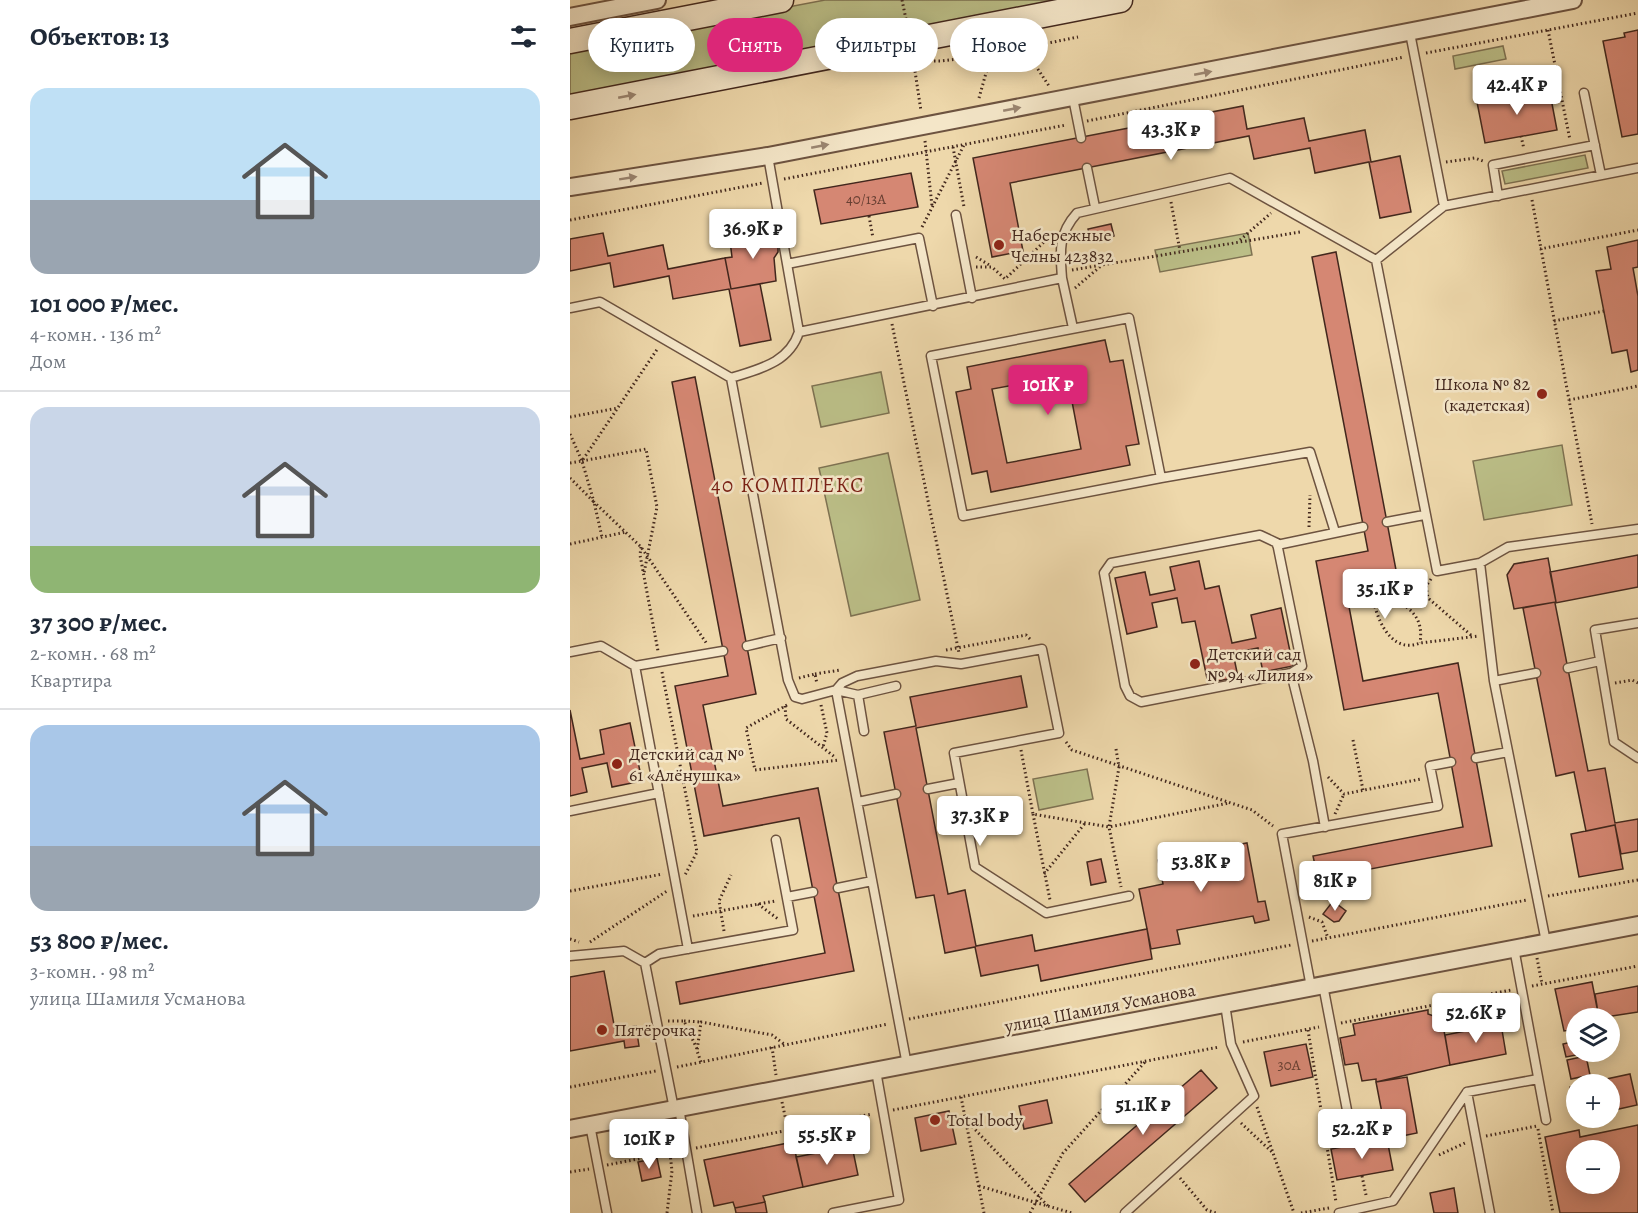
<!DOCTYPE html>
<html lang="ru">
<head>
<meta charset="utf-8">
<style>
	body { margin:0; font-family:Alegreya,serif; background:#f6f6f7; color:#1f2937; height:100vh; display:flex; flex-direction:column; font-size:22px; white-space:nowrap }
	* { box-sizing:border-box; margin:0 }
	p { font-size:20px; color:#747a83 }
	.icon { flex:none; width:33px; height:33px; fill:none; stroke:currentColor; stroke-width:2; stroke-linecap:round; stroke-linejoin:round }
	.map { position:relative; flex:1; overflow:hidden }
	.drawer { display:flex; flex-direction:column; background:#fff; width:570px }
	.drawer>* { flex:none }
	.hud { position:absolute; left:18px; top:18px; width:570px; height:54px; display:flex; gap:12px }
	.tools { position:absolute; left:996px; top:1008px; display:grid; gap:12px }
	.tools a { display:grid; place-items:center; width:54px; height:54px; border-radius:50%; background:#fff; box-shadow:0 3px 15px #0003; font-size:30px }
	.price { position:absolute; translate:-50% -51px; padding:0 14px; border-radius:6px; background:#fff; color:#222; font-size:20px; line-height:39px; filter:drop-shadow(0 2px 3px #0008) }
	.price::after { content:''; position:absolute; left:50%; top:36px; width:18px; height:14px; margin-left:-9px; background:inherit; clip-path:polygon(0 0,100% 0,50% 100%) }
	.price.on { background:#db2777; color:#fff }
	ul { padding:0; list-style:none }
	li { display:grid; align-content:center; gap:12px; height:318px; padding:0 30px }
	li+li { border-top:2px solid #e0e1e3 }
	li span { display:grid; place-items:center; height:186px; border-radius:18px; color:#555 }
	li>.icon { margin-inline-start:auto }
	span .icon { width:108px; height:108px; fill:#fffc; stroke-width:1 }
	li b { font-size:26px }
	h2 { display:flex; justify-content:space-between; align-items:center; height:72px; padding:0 30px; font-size:26px }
	.tag { padding:0 21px; border-radius:27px; background:#fff; box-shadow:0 3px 15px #0003; font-size:21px; line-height:54px }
	.tag.on { background:#db2777; color:#fff }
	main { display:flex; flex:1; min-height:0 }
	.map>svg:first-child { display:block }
	.green { fill:#bbbe87; stroke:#7e7252; stroke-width:1.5 }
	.building { fill:#d58773; stroke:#42271d; stroke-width:1.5; fill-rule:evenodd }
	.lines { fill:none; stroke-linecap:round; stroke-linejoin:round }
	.service-casing { stroke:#6d5340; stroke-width:11 }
	.minor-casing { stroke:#6d5340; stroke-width:20 }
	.secondary-casing { stroke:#42271d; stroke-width:27 }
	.path { stroke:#42271d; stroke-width:3; stroke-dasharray:1.5 3; stroke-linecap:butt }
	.service { stroke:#f4e6c8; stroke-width:8 }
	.minor { stroke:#f4e6c8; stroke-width:16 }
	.secondary { stroke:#f4e6c8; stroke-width:24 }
	.oneway { fill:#9b8672 }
	.poi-dot { fill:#8f2418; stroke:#f4e6c8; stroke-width:2 }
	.labels { text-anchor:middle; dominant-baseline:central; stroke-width:5; stroke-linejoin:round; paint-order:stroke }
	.number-label { font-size:15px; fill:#673f32 }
	.poi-label { font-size:18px; fill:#42271d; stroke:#f4e6c8; text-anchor:start }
	.street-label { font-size:18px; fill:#42271d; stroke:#f4e6c8 }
	.quarter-label { font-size:21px; letter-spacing:1.5px; fill:#7a1f14; stroke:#f4e6c8 }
</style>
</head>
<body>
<main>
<section class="drawer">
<h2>Объектов: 13<svg class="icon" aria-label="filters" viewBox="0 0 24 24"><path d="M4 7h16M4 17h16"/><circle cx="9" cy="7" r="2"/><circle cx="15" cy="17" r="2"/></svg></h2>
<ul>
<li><span style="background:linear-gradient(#bfe0f5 60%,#9aa5b1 0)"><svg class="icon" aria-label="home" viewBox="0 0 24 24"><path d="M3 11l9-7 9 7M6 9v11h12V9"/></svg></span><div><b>101 000 ₽/мес.</b><p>4-комн. · 136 m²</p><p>Дом</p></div></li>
<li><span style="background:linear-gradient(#c9d6e8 75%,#8fb573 0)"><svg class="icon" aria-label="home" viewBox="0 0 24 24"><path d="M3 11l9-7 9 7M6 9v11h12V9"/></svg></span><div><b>37 300 ₽/мес.</b><p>2-комн. · 68 m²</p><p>Квартира</p></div></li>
<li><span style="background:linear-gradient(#a9c7e8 65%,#9aa5b1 0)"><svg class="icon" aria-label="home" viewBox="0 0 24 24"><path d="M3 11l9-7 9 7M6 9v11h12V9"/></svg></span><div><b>53 800 ₽/мес.</b><p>3-комн. · 98 m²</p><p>улица Шамиля Усманова</p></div></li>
</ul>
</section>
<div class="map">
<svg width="1068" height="1213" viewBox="0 0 1068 1213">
	<rect width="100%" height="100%" fill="#eed8ab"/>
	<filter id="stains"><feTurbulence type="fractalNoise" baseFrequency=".00333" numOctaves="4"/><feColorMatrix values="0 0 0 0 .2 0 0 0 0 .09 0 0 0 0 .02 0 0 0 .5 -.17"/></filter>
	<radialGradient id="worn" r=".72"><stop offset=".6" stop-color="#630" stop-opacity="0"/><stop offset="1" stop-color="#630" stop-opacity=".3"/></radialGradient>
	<path class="green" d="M255,0h246l-501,98v-49z
		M933,46l3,13 -51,10 -2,-13z
		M1015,155l3,13 -83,16 -3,-13z
		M678,233l4,22 -92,17 -5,-22z
		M311,372l8,41 -68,14 -9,-41z
		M992,445l10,60 -88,15 -11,-59z
		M318,453l32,147 -69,16 -32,-148z
		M517,769l6,30 -54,11 -6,-31z"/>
	<path class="building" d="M1068,30v104l-16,3 -19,-96 22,-4 -1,-4z
		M979,88l8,42 -72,13 -8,-41z
		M673,106l4,23 57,-11 5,23 56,-11 6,32 29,-6 11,56 -31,6 -11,-56 -54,11 -5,-25 -56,11 -5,-23 -239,47 13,68 -31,6 -19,-99z
		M341,173l7,34 -97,17 -7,-34z
		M541,224l3,12 -23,5 -3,-12z
		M196,230l8,5 4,9v8l-4,6 2,23 -45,8 -6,-31 7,-1 -2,-16 20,-4z
		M33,233l5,23 55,-11 5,24 57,-11 6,31 29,-5 11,56 -31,6 -11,-57 -56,10 -4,-23 -55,11 -4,-24 -40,8v-32z
		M1068,240v27l-5,1 5,28v74l-7,2 -4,-22 -15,3 -16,-82 15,-2 -4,-22z
		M766,252l60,318 -52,10 19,101 95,-18 34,183 -174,33 -5,-23 150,-29 -25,-134 -94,17 -28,-149 52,-10 -56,-294z
		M535,340l5,22 13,-2 16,84 -13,2 4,19 -139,27 -4,-21 -15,3 -16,-82 15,-3 -4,-22zM497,375l14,74 -74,14 -15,-74z
		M125,377l61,317 -53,11 20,101 95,-18 36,183 -174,33 -4,-22 149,-29 -26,-135 -95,18 -29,-150 53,-10 -56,-294z
		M1068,555v32l-83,16 33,168 17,-3 10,55 23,-4v32l-17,3 -6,-29 -29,6 -12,-59 -18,4 -33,-168 33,-6 -6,-30z
		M978,558l8,44 -42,7 -7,-34 7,-11z
		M629,561l6,28 14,-3 13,57 24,-5 -5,-23 30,-7 12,58 -30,6 -5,-24 -25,5 5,24 -30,6 -13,-62 -13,2 -5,-25 -25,5 5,24 -30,7 -12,-56 30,-6 5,23 25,-5 -5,-23z
		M451,676l6,31 -111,21 32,166 17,-4 11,56 56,-11 3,16 112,-22 5,30 -111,22 -3,-16 -57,11 -6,-29 -30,6 -11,-58 -18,3 -32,-166 32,-6 -6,-29z
		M0,710l10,49 24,-5 -4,-24 30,-7 12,58 -30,6 -5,-24 -25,5 5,24 -17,4z
		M1045,825l8,44 -44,8 -8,-43z
		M677,843l11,59 7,-1 4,19 -14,3 -2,-7 -76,14 3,14 -29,5 -12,-60 24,-5 -5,-24z
		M531,859l5,23 -15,3 -4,-23z
		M763,901l13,10 -7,10 -5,1 -11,-8z
		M34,971l11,59 21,-4 3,20 -14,2 -1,-7 -54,10v-74z
		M1022,982l7,36h-23v11l-12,2 -9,-42z
		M1068,986v26l-39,6 -4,-24z
		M858,1010v4l14,5 8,46 -74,17v-3l-14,2 -4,-18 -13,2 -5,-27 15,-3 -2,-11z
		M931,1024l5,30 -56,11 -5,-30z
		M1006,1041v11l11,1 -21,4 -3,-13z
		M736,1044l7,33 -42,9 -7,-34z
		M1016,1056l4,19 -19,4 -4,-19z
		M631,1070l16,18 -132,114 -16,-18z
		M1060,1074l7,31 -27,6v-27h-27z
		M837,1077l10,56 -30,6 -11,-57z
		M1006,1086v30l-6,-29z
		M477,1100l5,23 -28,6 -5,-23z
		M379,1111l7,33 -35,7 -6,-33z
		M1068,1125v88h-78l-15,-76 34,-7 1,7zM1006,1150h34v34h-34z
		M817,1139l6,31 -56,10 -6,-31z
		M223,1142l10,45 -40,9 2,6 -30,6 -2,-6 -19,4 -10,-46z
		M282,1146l6,29 -55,12 -7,-30z
		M87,1158l4,19 -19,4 -4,-19z
		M884,1188l4,25h-24l-4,-20z
		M195,1202l2,11h-31l-1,-5z"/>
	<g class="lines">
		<defs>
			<path id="service" d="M840,33l34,173
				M1014,93l17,82
				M503,98l8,40
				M517,168l8,39
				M928,196l-5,-31 102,-20
				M386,215l16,83
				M806,260l68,-54 194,-38
				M217,264l132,-26 14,68
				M492,278l11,50
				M0,308l30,-6 131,76 57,302 7,17 7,2 34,-9 71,375
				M229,332l263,-54c-2,-26 -4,-44 15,-65l153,-35 146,82 61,311 43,-8 14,118 52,261
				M161,378c28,-9 58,-15 68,-46l-31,-176
				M591,478l-198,38 -32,-160 198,-38 32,160 149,-26 25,80
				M817,522l37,-7
				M707,545l86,-18
				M910,563l28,-16 130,-18
				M1068,623l-43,7 19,112 24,16
				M177,646l34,-8
				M0,652l31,-6 34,20 53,283
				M65,666l88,-15
				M998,668l32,-7
				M721,673l11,-7 -25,-123 -17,-8 -149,28 -7,10 21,113 5,10 11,6 150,-29 22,88 12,66
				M924,681l42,-8
				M288,695l38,-9
				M294,731l-6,-36 -22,-5 6,-7 15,-7 79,-15 25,3 81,-15 17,84 -105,20 21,114 71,46 83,-17
				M906,758l32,-6
				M358,789l31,-6
				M288,802l38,-8
				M0,811l89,-18
				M268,888l34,-7
				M217,897l26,-5
				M944,948l32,172
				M0,956l54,-5 21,12 29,146
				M75,963l14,-9 134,-24 -17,-90
				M753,985l28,146 22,-4
				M741,987l-29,-153 156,-28 -8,-40 21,-4
				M109,1108l18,105
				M20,1125l17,88
				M263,1213l66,-13 -23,-129
				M555,1213l129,-117 -23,-52 -6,-40
				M769,1213l54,-12 74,-109
				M920,1213l-23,-121 71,-13"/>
			<path id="minor" d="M0,17l87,-17
				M0,187l198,-31 805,-156
				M0,1129l1068,-204"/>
			<path id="secondary" d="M0,41l211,-41
				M0,107l550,-107"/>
		</defs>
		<use href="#service" class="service-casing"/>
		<use href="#minor" class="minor-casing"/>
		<use href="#secondary" class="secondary-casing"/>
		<path class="path" d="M332,0l5,24
			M978,30l22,110
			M454,48l54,-11
			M856,53l212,-40
			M343,58l8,53
			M346,61h25l50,-6
			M409,98l12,-43 33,-7 25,38
			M517,121l317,-64
			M951,136l3,13
			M355,141l7,65
			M383,147l11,60
			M876,162l29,-4 8,3
			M214,179l282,-54
			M962,200l60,324
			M601,202l9,49
			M299,216l4,22
			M0,220l193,-37
			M352,227l42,-82
			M670,240l31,-27
			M970,249l98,-19
			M406,257l15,9
			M406,267h16l13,12 41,-39 6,-1
			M502,270l228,-38
			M505,288l27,-23
			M984,321l50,-10
			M322,324l67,329
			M999,400l69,-14
			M0,417l48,-9
			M0,434l12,27 76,-113
			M12,461l64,-12 11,58 -13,66
			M0,463l12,-2 12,41 47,45 66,97
			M0,478l24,24 8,35
			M739,527l1,-32
			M0,544l56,-12
			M71,547l-1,8 18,96
			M861,579l-5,7 -27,16 -12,-3 -9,3 -3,5c6,21 20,46 45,36l59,-7
			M856,586l2,12 44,38
			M829,602c17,10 24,21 21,41
			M376,650l80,-15 4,4
			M92,672l35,180 -12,23
			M245,674l25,-4
			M229,678l16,-4 2,10
			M1045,683l17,-3 6,3
			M217,705l-41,23 9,42 84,-10
			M251,705l6,28 -4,14
			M215,706l1,13 50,39
			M783,740l10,50
			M496,742l6,8 180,60 21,16
			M546,749l3,18 -10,60 120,-24
			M451,750l12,64 76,13 12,60
			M758,777l16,17 77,-15
			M463,814l17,86
			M765,814l9,-20
			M474,874l42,-52
			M0,891l93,-17
			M978,896l90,-16
			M188,904l20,15
			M123,916l82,-15
			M739,917l13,5 6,16
			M154,931l-5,-30 12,-26
			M0,939l9,3
			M742,941l215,-41
			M20,942l77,-51
			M967,958l5,26
			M962,986l106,-20
			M339,1019l382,-74
			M98,1021h16l13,28
			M114,1021l17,1
			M771,1023l170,-33
			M738,1030l28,172
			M673,1042l76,-15
			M202,1047l4,28
			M131,1062l-4,-11 4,-29 71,13 12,9
			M107,1067l211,-43
			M0,1087l86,-16
			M391,1097l23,116
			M212,1102l6,28
			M687,1107l37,106
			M323,1110l326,-63
			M396,1120l82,86
			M671,1123l32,30
			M968,1129l15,84
			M916,1136l51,-10
			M126,1148l176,-34
			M869,1155l26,-12
			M37,1165l67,-13
			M0,1172l19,-3
			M792,1176l4,19
			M610,1178l27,32 9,3
			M409,1186l93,27
			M97,1213l5,-42 -2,-18
			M460,1213l33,-60 82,-91
			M731,1213l28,-5"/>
		<use href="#service" class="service"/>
		<use href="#minor" class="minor"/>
		<use href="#secondary" class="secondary"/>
	</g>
	<defs><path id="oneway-solid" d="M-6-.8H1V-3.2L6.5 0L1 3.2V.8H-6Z" transform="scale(1.5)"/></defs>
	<g class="oneway">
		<use href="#oneway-solid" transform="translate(633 73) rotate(-11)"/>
		<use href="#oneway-solid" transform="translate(57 96) rotate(-11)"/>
		<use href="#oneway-solid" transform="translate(442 109) rotate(-11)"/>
		<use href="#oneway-solid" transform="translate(250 146) rotate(-11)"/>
		<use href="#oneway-solid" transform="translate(58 178) rotate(-9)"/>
	</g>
	<g class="poi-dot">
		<circle cx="429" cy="245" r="6"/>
		<circle cx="972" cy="394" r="6"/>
		<circle cx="625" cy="664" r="6"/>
		<circle cx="47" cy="764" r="6"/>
		<circle cx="32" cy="1030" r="6"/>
		<circle cx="365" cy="1120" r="6"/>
	</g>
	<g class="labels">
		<g class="number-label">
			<text x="296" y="199">40/13А</text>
			<text x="719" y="1065">30А</text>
		</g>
		<g class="poi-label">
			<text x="441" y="235">Набережные<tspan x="441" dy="21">Челны 423832</tspan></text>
			<text x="960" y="384" text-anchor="end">Школа № 82<tspan x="960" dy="21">(кадетская)</tspan></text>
			<text x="637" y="654">Детский сад<tspan x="637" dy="21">№ 94 «Лилия»</tspan></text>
			<text x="59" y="754">Детский сад №<tspan x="59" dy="21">61 «Алёнушка»</tspan></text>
			<text x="44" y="1030">Пятёрочка</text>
			<text x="377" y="1120">Total body</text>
		</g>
		<g class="street-label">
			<text transform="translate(530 1008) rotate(-11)">улица Шамиля Усманова</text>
		</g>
		<g class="quarter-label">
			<text x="218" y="485">40 КОМПЛЕКС</text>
		</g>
	</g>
	<rect width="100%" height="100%" filter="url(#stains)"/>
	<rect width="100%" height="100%" fill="url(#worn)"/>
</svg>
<div class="tools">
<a><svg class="icon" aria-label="layers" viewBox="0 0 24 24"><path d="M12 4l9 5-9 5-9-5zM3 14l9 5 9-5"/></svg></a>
<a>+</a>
<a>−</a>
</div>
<b class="price" style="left:947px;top:116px">42.4K ₽</b>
<b class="price" style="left:601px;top:161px">43.3K ₽</b>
<b class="price" style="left:183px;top:260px">36.9K ₽</b>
<b class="price on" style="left:478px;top:416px">101K ₽</b>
<b class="price" style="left:815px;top:620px">35.1K ₽</b>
<b class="price" style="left:410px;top:847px">37.3K ₽</b>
<b class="price" style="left:631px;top:893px">53.8K ₽</b>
<b class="price" style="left:765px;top:912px">81K ₽</b>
<b class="price" style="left:906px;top:1044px">52.6K ₽</b>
<b class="price" style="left:573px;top:1136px">51.1K ₽</b>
<b class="price" style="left:792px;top:1160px">52.2K ₽</b>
<b class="price" style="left:257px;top:1166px">55.5K ₽</b>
<b class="price" style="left:79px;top:1170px">101K ₽</b>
<div class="hud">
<a class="tag">Купить</a>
<a class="tag on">Снять</a>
<a class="tag">Фильтры</a>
<a class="tag">Новое</a>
</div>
</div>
</main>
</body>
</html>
